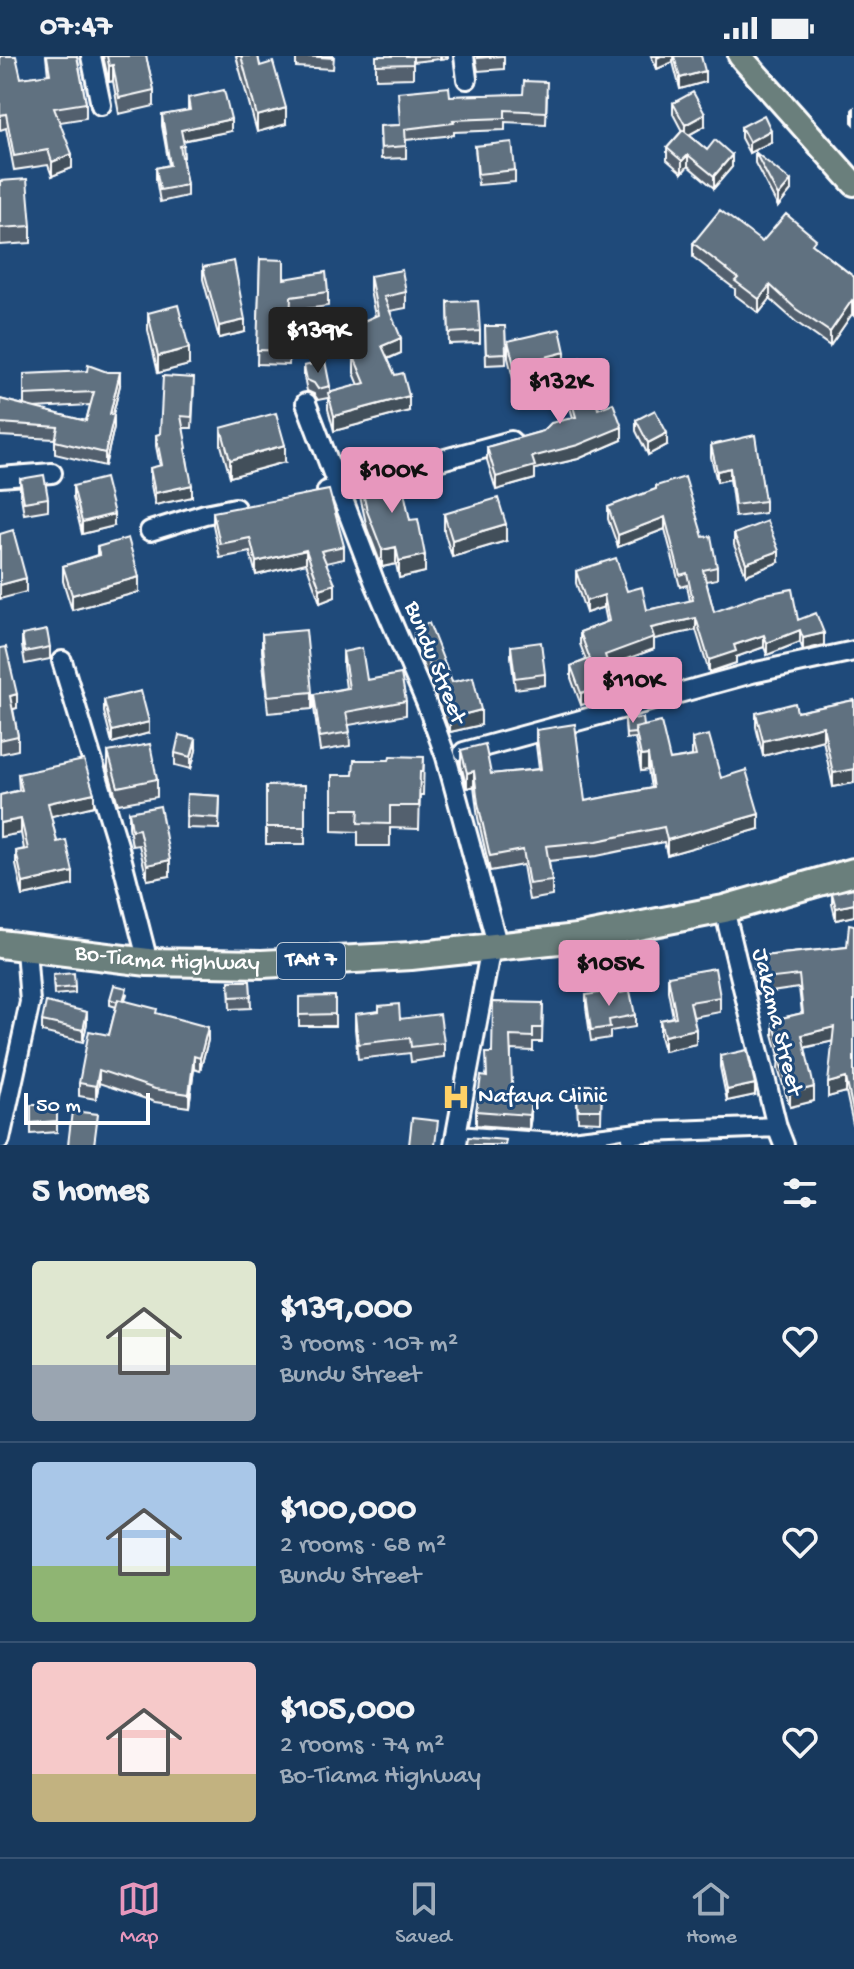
<!DOCTYPE html>
<html lang="en">
<head>
<meta charset="utf-8">
<style>
	body { margin:0; font-family:"Gochi Hand",sans-serif; background:#244365; color:#f1f3f6; height:100vh; display:flex; flex-direction:column; font-size:30px; white-space:nowrap }
	* { box-sizing:border-box; margin:0 }
	p { font-size:26px; color:#9eacbb }
	.icon { flex:none; width:44px; height:44px; fill:none; stroke:currentColor; stroke-width:2; stroke-linecap:round; stroke-linejoin:round }
	.map { position:relative; height:1089px; overflow:hidden }
	.drawer { display:flex; flex-direction:column; background:#17385c; flex:1 }
	.drawer>* { flex:none }
	.scale { position:absolute; left:24px; bottom:20px; width:126px; box-sizing:border-box; padding-left:8px; border:4px solid #fff; border-top:0; font-size:22px; line-height:28px; white-space:nowrap; color:#fff; -webkit-text-stroke:6px #1f4a7a; paint-order:stroke }
	.price { position:absolute; translate:-50% -68px; padding:0 18px; border-radius:8px; background:#e797bd; color:#111; font-size:26px; line-height:52px; filter:drop-shadow(0 2px 4px #0008) }
	.price::after { content:''; position:absolute; left:50%; top:48px; width:24px; height:18px; margin-left:-12px; background:inherit; clip-path:polygon(0 0,100% 0,50% 100%) }
	.price.selected { background:#222; color:#fff }
	ul { padding:0; list-style:none }
	li { display:flex; align-items:center; gap:24px; height:200px; padding:0 32px }
	li+li { border-top:2px solid #365272 }
	li span { display:grid; place-items:center; flex:none; width:224px; height:160px; border-radius:8px; color:#555 }
	li>.icon { margin-inline-start:auto }
	span .icon { width:96px; height:96px; fill:#fffc; stroke-width:1 }
	li b { font-size:34px }
	h2 { display:flex; justify-content:space-between; align-items:center; height:96px; padding:0 32px; font-size:34px }
	.status { display:flex; justify-content:space-between; align-items:center; height:56px; padding:0 40px; background:#17385c; direction:ltr }
	.status svg { height:22px; fill:currentColor }
	.dock { display:flex; justify-content:space-around; align-items:center; height:112px; border-top:2px solid #365272; background:#17385c; font-size:22px; color:#9eacbb }
	.dock a { display:grid; justify-items:center; gap:4px }
	.dock .selected { color:#e797bd }
	.map>svg:first-child { display:block }
	.lines { fill:none; stroke-linecap:round; stroke-linejoin:round }
	.minor-casing { stroke:#fff; stroke-width:24 }
	.major-casing { stroke:#fff; stroke-width:28 }
	.highway-casing { stroke:#fff; stroke-width:32 }
	.minor { stroke:#1f4a7a; stroke-width:18 }
	.major { stroke:#6b7f7c; stroke-width:22 }
	.highway { stroke:#6b7f7c; stroke-width:26 }
	.wall { fill:#53616e; stroke:#fff; stroke-width:2; fill-rule:evenodd }
	.shaded-wall { fill:#434f5a; stroke:#fff; stroke-width:2 }
	.building { fill:#607180; stroke:#fff; stroke-width:2 }
	.labels { text-anchor:middle; dominant-baseline:central; stroke-width:6; stroke-linejoin:round; paint-order:stroke }
	.shield { fill:#1f4a7a; stroke:#bcc9d7; stroke-width:2 }
	.shield-label { font-size:22px; font-weight:bold; fill:#fff }
	.street-label { font-size:24px; fill:#fff; stroke:#1f4a7a }
	.poi-label { font-size:24px; fill:#fff; stroke:#1f4a7a; text-anchor:start }
</style>
</head>
<body>
<div class="status"><b>07:47</b><svg viewBox="0 0 49 12"><path d="M0 12V9h3v3zM5 12V6h3v6zM10 12V3h3v9zM15 12V0h3v12zM26 1h20v11H26zM47 4h2v5h-2z"/></svg></div>
<div class="map">
<svg width="854" height="1089" viewBox="0 0 854 1089">
	<rect width="100%" height="100%" fill="#1f4a7a"/>
	<filter id="ink" filterUnits="userSpaceOnUse"><feTurbulence type="fractalNoise" baseFrequency=".0125" numOctaves="2"/><feDisplacementMap in="SourceGraphic" scale="16" xChannelSelector="R" yChannelSelector="G"/><feConvolveMatrix kernelMatrix="1 2 1 2 8 2 1 2 1" color-interpolation-filters="sRGB"/></filter>
	<g filter="url(#ink)">
		<g class="lines">
			<defs>
				<path id="minor" d="M91,0l10,49
					M464,0l3,23
					M306,347l69,180 51,119 20,55 52,190
					M0,421l52,-4
					M327,435l184,-50
					M150,475l55,-17 30,-6
					M62,605l56,184 30,117
					M464,696l288,-79 102,-22
					M724,853l53,218 7,18
					M457,1080l97,7 93,-11 130,-5
					M0,1083l30,-137 -4,-53
					M454,1089l37,-198"/>
				<path id="major" d="M740,0l114,128"/>
				<g id="highway">
					<path id="s1" d="M0,888l148,18 114,2 149,-8 166,-18 147,-29 130,-37"/>
				</g>
			</defs>
			<use href="#minor" class="minor-casing"/>
			<use href="#major" class="major-casing"/>
			<use href="#highway" class="highway-casing"/>
			<use href="#minor" class="minor"/>
			<use href="#major" class="major"/>
			<use href="#highway" class="highway"/>
		</g>
		<path class="wall" d="M0,0l21,22 27,-3 -2,-19h31l9,47v15l-26,4 12,46 -20,8 -4,-11 -34,5 -8,-42 -6,2z
			M103,0h43l8,34v16l-35,8 -6,-33 -4,1z
			M236,0h22l2,10 26,58 -29,8z
			M296,0h38l-1,13 -37,-2z
			M376,0h72v2l-35,4v16l-37,1z
			M475,0h29v13l-26,2z
			M651,0h50l4,26 -25,7 -7,-27 -16,7z
			M547,38l-1,30 -41,-2v8l-51,2v3l-48,5v18l-25,1 -1,-33 19,-1 51,-29z
			M188,42l43,33 -48,10 1,16h-2l5,28v11l-27,6 -4,-23v-11l13,-3 -7,-39v-11l26,-4z
			M673,47l32,23 -16,9 18,15 25,17 -18,21 -26,-22 -6,7 -15,-13v-12l15,-17 -9,-17z
			M854,52v16l-2,-2v-12z
			M741,71l30,15 -22,11 -8,-15z
			M475,90l40,24v12l-37,3z
			M755,96l36,39 -13,16 -23,-44z
			M0,125l31,45v17l-31,2z
			M762,186l54,5 38,30v39l-2,-2 -22,32 -34,-24 -26,-23 -11,14 -24,-18v-6l-42,-32v-14z
			M260,203l24,19 44,14v14l-37,5 -2,54 -32,-1z
			M203,211l42,65 -26,6 -16,-59z
			M370,220l36,16v16l-16,3 11,42 -13,6 21,52 -75,20 -6,-22v-11l-10,2 -4,-6 -7,-3 -3,-14v-11l26,20v7l29,-8 -5,-12v-16h2l-6,-15v-15l25,-11 -5,-25z
			M448,246l32,29v12l-31,1z
			M148,257l41,52 -31,8 -10,-43z
			M485,270h20l1,38 -20,1z
			M508,285l57,20 33,48 24,31 -44,19 -43,10v10l-39,11 -9,-30v-13l56,-16 30,-13 -12,-42v-6l-47,12 -6,-24z
			M24,318l96,11 -7,29 1,13 -9,39 -50,-12v-15l-55,-3v-37l24,6zM90,349l-4,16 -53,-13z
			M194,333l-2,39h-9l9,69 -37,8 -5,-25v-12l10,-2 -4,-20v-11l4,-1z
			M636,364l31,25 -19,10 -12,-24z
			M221,372l64,34 -55,15 -9,-32z
			M711,389l54,56v12l-30,4 -5,-38 -13,3 -6,-25z
			M20,423l28,19v12l-24,4 -4,-23z
			M360,423l50,41 15,52 -26,6 -3,-14 -14,3 -15,-39 -7,-32z
			M73,430l41,40 -32,8 -9,-37z
			M656,430l47,51 14,30v12l-11,2 8,31 84,8 26,25 -21,5 -3,-8 -33,13 -3,-8 -28,10v6l-27,9 -13,-42 -42,9v10l-46,17 6,28 -33,11 -10,-27v-12l15,-6 -6,-16v-12l27,-10 -3,-15 -18,6 -10,-30v-12l51,20 20,19 43,-9 -3,-16 -7,2 -15,-58 -47,18 -10,-28v-12l48,-18z
			M213,456l131,34v13l-18,4 9,34 -15,6 -14,-40 -50,12 -6,-23 -30,6 -7,-33z
			M444,458l62,27 -54,16 -8,-26z
			M734,478l45,28 -33,13 -12,-30z
			M97,491l42,45 -67,18 -9,-29v-15l34,-11z
			M414,572l38,54 29,43 -31,7 -36,-89z
			M262,578l50,58v17l-44,4 -6,-62z
			M22,579l28,12v12l-25,5 -3,-18z
			M511,590l34,28v11l-30,4 -4,-32z
			M0,592l17,60 -4,1 5,27v14l-18,4z
			M343,596l24,28 39,21v14l-57,10 1,21 -30,5 -6,-43v-14l32,-6 -3,-22z
			M104,644l45,33 -37,10 -8,-31z
			M854,644v83l-21,4 -10,-47 -60,16 -7,-29v-14l41,-1z
			M625,663l19,7 26,34 22,-4v-17l67,90 -92,26 -3,-13 -67,14 -48,5 3,20v15l-23,4 -6,-35 -33,6 -12,-53 -4,-32 -7,2 -6,-23v-15l30,24 48,-5 -3,-24v-15l49,71 66,-13 -3,-18 -7,1 -6,-33 -9,1z
			M196,694l-5,19 -16,-4v-12z
			M108,696l49,27v18l-39,7 -10,-35z
			M424,701l-1,38h-3l-1,34 -29,-1v18h-32v-14l-26,-1v-56h21l36,-15z
			M18,718l76,32 -43,10 6,26 16,43 -50,11 -7,-31v-14l8,-2 -3,-16 -21,4v-42l19,-5z
			M305,729v59h-39v-58z
			M187,738l33,2 -1,33 -33,-1z
			M129,756l41,64 -23,4 -8,-35 -7,1 -3,-19z
			M854,832v28l-18,4 -4,-16v-11z
			M854,869v204l-8,-37 -18,5 5,-56 -28,7 9,53 -24,6 -12,-38 1,-13 -6,-22v-14l29,-7 -3,-25 -42,6 -3,-24v-13l93,-10z
			M53,919l22,12v6l-21,2z
			M668,920l52,21v15l-27,5 3,27 -32,7 -4,-15v-16l13,-3 -5,-26z
			M229,925h21l1,27 -21,1z
			M127,938l-2,7 32,13 51,26 -8,31 -6,-2 -5,38 -34,-5 -56,-19 -3,16 -17,-3v-13l30,-48 7,-28 -6,-2v-6z
			M586,939l19,1 30,19v12l-25,4v7l-19,3 -5,-34z
			M335,940v30h-36v-29z
			M543,947l-1,39h-9v9l-22,-1v49l20,18 -2,12 -53,-4v-14l16,-58z
			M379,950l65,37v14l-33,5 -1,-9 -52,6 -3,-30v-15l24,-2z
			M42,965l45,2 -4,19 -41,-10z
			M720,1000l35,39 -28,6 -7,-34z
			M576,1029h26l-1,37 -23,-1z
			M31,1049h26v27l-26,2z"/>
		<path class="shaded-wall" d="M661,0h12v6l-16,7v-11z
			M113,9v16l-4,1v-16z
			M705,15v11l-25,7v-11z
			M286,52v16l-29,8v-16z
			M705,58v12l-20,11v-12z
			M231,63v12l-50,10v-11z
			M771,74v12l-22,11v-11z
			M72,98v14l-20,8v-14z
			M688,99v11l-6,7v-12z
			M732,99v12l-18,21v-12z
			M791,125v10l-13,16v-11z
			M770,229v14l-11,14v-14z
			M852,244v14l-22,32v-14z
			M245,264v12l-26,6v-12z
			M401,282v15l-19,8v-15z
			M189,292v17l-31,8v-17z
			M565,296v17l-4,-7v8l-47,12v-17z
			M120,316v13l-10,41v-12z
			M409,340v15l-75,20v-15z
			M114,359v12l-9,39v-13z
			M622,371v13l-44,19 -43,10v10l-39,11v-13l36,-20z
			M667,377v12l-19,10v-12z
			M285,389v17l-55,15v-17z
			M730,412v11l-13,3v-11z
			M192,429v12l-37,8v-12z
			M114,458v12l-32,8v-12z
			M665,461v12l-47,18v-12z
			M506,468v17l-54,16v-17z
			M396,491v17l-14,3v-17z
			M306,494v13l-50,12v-13z
			M779,495v11l-33,13v-12z
			M425,499v17l-26,6v-17z
			M139,521v15l-67,18v-15z
			M26,522v14l-26,7v-14z
			M335,528v13l-15,6v-14z
			M604,539v12l-18,6v-12z
			M696,562v12l-42,9v10l-49,18v-12l46,-27z
			M800,574v12l-33,13v-12z
			M824,577v12l-21,5v-12z
			M764,579v12l-28,10v6l-27,9v-12l25,-15z
			M614,626v12l-33,11v-12z
			M17,638v14l-7,2v-14z
			M481,654v15l-31,7v-14z
			M149,666v11l-37,10v-12z
			M823,670v14l-60,16v-15z
			M196,683v11l-5,19v-12z
			M648,699v15l-7,1v-15z
			M854,713v14l-21,4v-14z
			M474,715v15l-7,2v-15z
			M94,737v13l-46,11v-14z
			M759,758v15l-92,26v-15z
			M21,763v14l-21,4v-14z
			M170,804v16l-23,4v-15z
			M73,816v13l-50,11v-13z
			M854,848v12l-18,4v-12z
			M594,910v6l-15,3v-5z
			M87,956v11l-4,19v-12z
			M208,971v13l-8,31v-13z
			M834,971v14l-32,7v-13z
			M696,973v15l-32,7v-15z
			M194,1000v13l-5,38v-13z
			M99,1014v13l-3,16v-13z
			M846,1022v14l-18,5v-14z
			M755,1028v11l-28,6v-11z
			M814,1031v14l-24,6v-14z
			M531,1047v14l-2,12v-14z"/>
		<path class="building" d="M0,0h16l5,22 29,-4 -3,-18h30l9,47 -32,5 18,46 -20,8 -4,-12 -34,6 -8,-42 -6,1z
			M107,0h39l8,34 -35,8 -6,-33 -4,1z
			M241,0h17l2,10 13,-4 13,46 -29,8z
			M303,0h30v2z
			M376,0h37v8l-37,1z
			M478,0h24l-24,2z
			M674,0h27l4,15 -25,7z
			M524,25l23,1 -1,30 -41,-2v8l-52,2 1,3 -49,6 1,17 -25,2 -1,-22 20,-1 -2,-33 51,-5 1,9 73,-2z
			M224,34l7,29 -50,11 3,15 -4,1 7,39 -27,5 -4,-22 14,-3 -8,-50 28,-5 -2,-12z
			M693,36l12,22 -20,11 -12,-22z
			M764,59l7,15 -22,12 -8,-15z
			M683,74l24,20 8,-10 17,15 -18,21 -26,-21 -6,6 -15,-13z
			M512,86l3,28 -37,4 -3,-28z
			M755,96l36,29 -13,15z
			M27,123l4,47 -31,2v-47z
			M720,154l42,32 24,-28 30,25 -4,5 42,33v25l-2,-2 -22,32 -34,-23 -26,-24 -11,14 -24,-18 3,-3 -45,-35z
			M260,203l24,1v19l42,-7 2,20 -37,5 -2,54 -32,-1z
			M234,205l11,59 -26,6 -16,-59z
			M402,214l4,22 -22,5 17,41 -19,8 13,29 8,-2 6,23 -75,20 -6,-23 37,-10 -11,-26 8,-3 -12,-27 28,-12 -8,-39z
			M478,245l2,30 -31,2 -1,-31z
			M178,249l11,43 -31,8 -10,-43z
			M485,270h20l1,27 -20,1z
			M560,273l5,23 -51,13 -6,-24z
			M584,301l14,52 15,-6 9,24 -44,18 -46,12 3,9 -39,11 -9,-30 56,-16 8,-8 25,-6 -15,-55z
			M325,305l5,25 -12,3 -4,-6 -7,-3 -3,-14z
			M88,309l19,7h13l-10,42 4,1 -9,38 -50,-12 3,-14 -58,-4v-24l86,22 8,-29 -70,3v-21l63,-3z
			M163,320l31,2 -2,39 -11,-1 6,32 -2,1 7,36 -37,8 -5,-25 12,-3 -6,-30 4,-1z
			M655,354l12,23 -19,10 -12,-23z
			M276,357l9,32 -55,15 -9,-32z
			M755,379l10,66 -30,4 -5,-37 -13,3 -6,-26z
			M399,412l11,52 8,-1 7,36 -26,6 -3,-14 -14,3 -15,-39 -7,-32z
			M44,419l4,23 -24,4 -4,-23z
			M685,421l18,60 8,-1 6,31 -14,3 11,42 46,-17 32,-6 6,31 18,-7 8,20 -21,5 -3,-8 -33,13 -3,-8 -30,10 2,6 -27,9 -13,-42 -45,10 3,9 -49,18 9,27 -33,11 -10,-27 19,-7 -10,-27 29,-11 -5,-26 -18,6 -10,-30 40,-13 11,33 15,-4 5,23 46,-10 -6,-27 -7,2 -15,-58 -47,18 -10,-28 48,-18v-3z
			M105,422l9,36 -32,8 -9,-36z
			M329,434l15,56 -23,5 14,33 -15,5 -14,-39 -50,12 -6,-24 -30,6 -7,-32z
			M498,442l8,26 -54,16 -8,-26z
			M767,465l12,30 -33,12 -12,-29z
			M13,474l13,48 -26,7v-51z
			M128,482l11,39 -67,18 -9,-29 37,-11 -3,-8z
			M429,567l23,59 21,-5 8,33 -31,8 -36,-90z
			M47,574l3,17 -25,5 -3,-17z
			M306,574l6,62 -44,4 -6,-62z
			M541,586l4,32 -30,4 -4,-32z
			M6,591l11,47 -7,2 8,40 -18,4v-92z
			M362,592l5,32 34,-6 5,27 -60,11 4,20 -30,5 -6,-43 35,-6 -6,-36z
			M141,635l8,31 -37,9 -8,-31z
			M854,644v69l-21,4 -10,-47 -60,15 -7,-28 39,-10 2,9z
			M643,662l1,8 -9,2v5l-9,1 -1,-15z
			M661,666l9,38 26,-4 -4,-17 17,-4 12,43 25,-8 13,44 -92,26 -3,-13 -67,14 -51,5 6,35 -23,3 -6,-34 -33,6 -12,-53 -4,-32 -7,2 -6,-23 24,-6 6,30 50,-5 -5,-39 39,-6 10,77 68,-13 -5,-33 -7,1 -6,-28z
			M179,679l17,4 -5,18 -16,-4z
			M150,688l7,35 -39,8 -10,-35z
			M390,700l34,1 -1,15h-3l-1,34h-29v18l-32,-1 1,-14h-27v-34h21l1,-15h35z
			M84,704l10,33 -46,10 9,39 9,-2 7,32 -50,11 -7,-32 12,-2 -7,-30 -21,4v-28l22,-5 -4,-16z
			M305,729v42h-39v-41z
			M187,738l33,2 -1,22 -33,-2z
			M160,750l10,54 -23,5 -8,-36 -7,1 -3,-18z
			M854,832v16l-18,4 -4,-15z
			M849,868l5,1v190l-8,-37 -18,5 6,-56 -32,8 12,52 -24,6 -12,-37 4,-1 -9,-35 30,-7 -4,-38 -42,5 -3,-23 93,-10z
			M591,898l3,12 -15,4 -3,-13z
			M715,912l5,29 -30,5 6,27 -32,7 -4,-16 16,-3 -8,-41z
			M74,917l1,14 -21,2 -1,-14z
			M229,925h21l1,15 -21,1z
			M114,929l13,3 -4,13 -5,-2 -1,3 -7,-3z
			M630,935l5,24 -26,5 1,7 -19,3 -5,-35 19,-3v4z
			M335,940v18l-36,1v-18z
			M118,943l39,10 -1,4 52,14 -8,31 -6,-2 -5,38 -34,-5 -56,-19 -3,16 -17,-3 10,-52 20,4z
			M46,946l41,10 -4,18 -41,-9z
			M493,946l50,1 -1,25h-9v9l-23,-1 2,47 -3,15 22,5 -2,12 -53,-4 5,-35 6,1 -1,-24h6z
			M399,948l1,15 40,-5 4,29 -33,4 -1,-9 -52,6 -3,-30 24,-3v-5z
			M747,994l8,34 -28,6 -7,-34z
			M576,1029h26l-1,25h-23z
			M31,1049h26v16l-26,2z
			M72,1055l26,3 -4,31h-26z
			M412,1062l26,3 -3,24h-26z
			M468,1081l38,3 -1,5h-38z
			M622,1082l1,7h-28l-1,-2z"/>
	</g>
	<defs>
		<symbol id="hospital-bare" viewBox="-9 -9 18 18"><path d="M-5-5h3v3.5h4V-5h3V5h-3V1.5h-4V5h-3Z" fill="#ffd166" stroke="#1f4a7a" stroke-width="2.5" paint-order="stroke"/></symbol>
	</defs>
	<g fill-rule="evenodd">
		<use href="#hospital-bare" x="436" y="1021" width="40" height="40"/>
	</g>
	<g class="labels">
		<rect class="shield" x="277" y="887" width="68" height="36" rx="6"/>
		<g class="shield-label">
			<text x="311" y="905">TAH 7</text>
		</g>
		<g class="street-label">
			<text transform="translate(434 607) rotate(68)">Bundu Street</text>
			<text stroke="none"><textPath href="#s1" startOffset="168">Bo-Tiama Highway</textPath></text>
			<text transform="translate(776 966) rotate(76)">Jakama Street</text>
		</g>
		<g class="poi-label">
			<text x="478" y="1041">Nafaya Clinic</text>
		</g>
	</g>
</svg>
<div class="scale">50 m</div>
<b class="price selected" style="left:318px;top:319px">$139K</b>
<b class="price" style="left:560px;top:370px">$132K</b>
<b class="price" style="left:392px;top:459px">$100K</b>
<b class="price" style="left:633px;top:669px">$110K</b>
<b class="price" style="left:609px;top:952px">$105K</b>
</div>
<section class="drawer">
<h2>5 homes<svg class="icon" aria-label="filters" viewBox="0 0 24 24"><path d="M4 7h16M4 17h16"/><circle cx="9" cy="7" r="2"/><circle cx="15" cy="17" r="2"/></svg></h2>
<ul>
<li><span style="background:linear-gradient(#dfe7d0 65%,#9aa5b1 0)"><svg class="icon" aria-label="home" viewBox="0 0 24 24"><path d="M3 11l9-7 9 7M6 9v11h12V9"/></svg></span><div><b>$139,000</b><p>3 rooms · 107 m²</p><p>Bundu Street</p></div><svg class="icon" aria-label="heart" viewBox="0 0 24 24"><path d="M12 20l-8-8c-3-5 5-10 8-4 3-6 11-1 8 4z"/></svg></li>
<li><span style="background:linear-gradient(#a9c7e8 65%,#8fb573 0)"><svg class="icon" aria-label="home" viewBox="0 0 24 24"><path d="M3 11l9-7 9 7M6 9v11h12V9"/></svg></span><div><b>$100,000</b><p>2 rooms · 68 m²</p><p>Bundu Street</p></div><svg class="icon" aria-label="heart" viewBox="0 0 24 24"><path d="M12 20l-8-8c-3-5 5-10 8-4 3-6 11-1 8 4z"/></svg></li>
<li><span style="background:linear-gradient(#f6c9c9 70%,#c2b280 0)"><svg class="icon" aria-label="home" viewBox="0 0 24 24"><path d="M3 11l9-7 9 7M6 9v11h12V9"/></svg></span><div><b>$105,000</b><p>2 rooms · 74 m²</p><p>Bo-Tiama Highway</p></div><svg class="icon" aria-label="heart" viewBox="0 0 24 24"><path d="M12 20l-8-8c-3-5 5-10 8-4 3-6 11-1 8 4z"/></svg></li>
</ul>
</section>
<nav class="dock">
<a class="selected"><svg class="icon" aria-label="map" viewBox="0 0 24 24"><path d="M3 6l6-2 6 2 6-2v14l-6 2-6-2-6 2zM9 4v14M15 6v14"/></svg>Map</a>
<a><svg class="icon" aria-label="saved" viewBox="0 0 24 24"><path d="M7 4h10v16l-5-4-5 4z"/></svg>Saved</a>
<a><svg class="icon" aria-label="home" viewBox="0 0 24 24"><path d="M3 11l9-7 9 7M6 9v11h12V9"/></svg>Home</a>
</nav>
</body>
</html>
